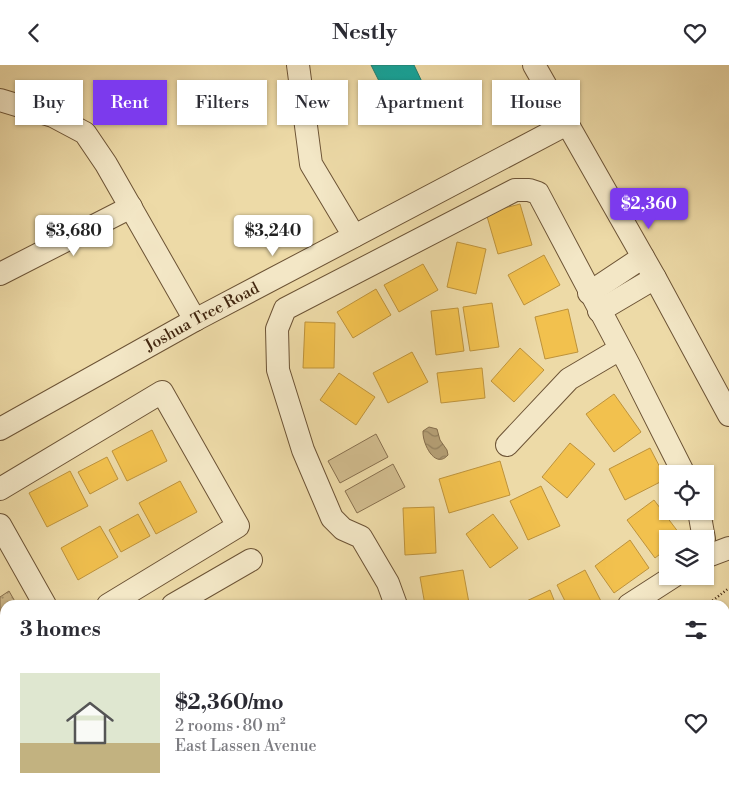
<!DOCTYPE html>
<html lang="en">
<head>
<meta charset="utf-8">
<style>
	body { margin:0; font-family:"Libre Bodoni",serif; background:#f2f2f3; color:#2b2b33; height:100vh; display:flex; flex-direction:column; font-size:19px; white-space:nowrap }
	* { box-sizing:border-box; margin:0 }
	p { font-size:16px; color:#7c7c81 }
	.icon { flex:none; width:28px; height:28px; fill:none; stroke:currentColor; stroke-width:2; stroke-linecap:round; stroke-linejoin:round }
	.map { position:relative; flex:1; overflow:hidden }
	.drawer { position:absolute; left:0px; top:535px; width:730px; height:195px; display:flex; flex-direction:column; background:#fff; border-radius:15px 15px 0 0; box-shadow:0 1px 4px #0004 }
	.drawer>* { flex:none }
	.banner { position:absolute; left:15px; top:15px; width:700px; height:45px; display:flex; gap:10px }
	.tools { position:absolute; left:659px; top:400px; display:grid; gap:10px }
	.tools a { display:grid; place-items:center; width:55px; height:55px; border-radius:0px; background:#fff; box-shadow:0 1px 4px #0004; font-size:25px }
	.price { position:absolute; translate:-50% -42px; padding:0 11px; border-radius:5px; background:#fff; color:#222; font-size:16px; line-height:32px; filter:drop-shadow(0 1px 2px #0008) }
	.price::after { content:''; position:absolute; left:50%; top:30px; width:15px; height:11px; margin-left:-8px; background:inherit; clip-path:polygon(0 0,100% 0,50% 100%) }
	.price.active { background:#7c3aed; color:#fff }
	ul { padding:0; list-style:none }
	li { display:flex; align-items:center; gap:15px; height:125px; padding:0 20px }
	li span { display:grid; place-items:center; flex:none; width:140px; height:100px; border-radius:0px; color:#555 }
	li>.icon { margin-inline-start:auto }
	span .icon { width:60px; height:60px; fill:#fffc; stroke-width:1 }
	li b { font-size:21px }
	h2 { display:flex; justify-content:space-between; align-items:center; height:60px; padding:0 20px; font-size:21px }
	.tag { padding:0 18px; border-radius:0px; background:#fff; box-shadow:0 1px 4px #0004; font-size:18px; line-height:45px }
	.tag.active { background:#7c3aed; color:#fff }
	header { display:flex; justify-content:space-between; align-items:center; height:65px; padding:0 20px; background:#fff; font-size:22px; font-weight:800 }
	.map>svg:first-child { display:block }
	.green { fill:#d0bb8d; stroke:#88704e }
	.park { fill:url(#park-dots); stroke:#88704e }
	.water { fill:url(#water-waves); stroke:#856d4b }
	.homes { fill:#f2c14e; stroke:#bd923b }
	.public { fill:#17a398; stroke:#247e6f }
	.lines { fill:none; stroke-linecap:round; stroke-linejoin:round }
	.minor-casing { stroke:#6c5335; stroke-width:24 }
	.highway-casing { stroke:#41260f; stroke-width:29 }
	.path { stroke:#41260f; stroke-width:2.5; stroke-dasharray:1 2.5; stroke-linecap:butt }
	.minor { stroke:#f3e7c6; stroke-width:22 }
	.highway { stroke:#eddaa7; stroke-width:28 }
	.labels { text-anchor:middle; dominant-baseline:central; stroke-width:5; stroke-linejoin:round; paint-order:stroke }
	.street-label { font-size:16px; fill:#41260f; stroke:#f3e7c6 }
</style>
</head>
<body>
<header><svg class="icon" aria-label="back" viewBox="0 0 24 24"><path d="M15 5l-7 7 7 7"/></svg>Nestly<svg class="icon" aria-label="heart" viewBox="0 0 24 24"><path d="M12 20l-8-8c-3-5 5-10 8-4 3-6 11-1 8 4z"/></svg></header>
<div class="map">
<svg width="729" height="730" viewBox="0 0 729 730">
	<defs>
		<pattern id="park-dots" width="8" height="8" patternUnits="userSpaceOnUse" patternTransform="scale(1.25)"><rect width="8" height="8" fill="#d0bb8d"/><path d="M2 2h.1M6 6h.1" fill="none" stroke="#aa9872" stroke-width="1.8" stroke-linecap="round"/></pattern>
		<pattern id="water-waves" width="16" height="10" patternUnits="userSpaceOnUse" patternTransform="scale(1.25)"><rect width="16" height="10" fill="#b39d73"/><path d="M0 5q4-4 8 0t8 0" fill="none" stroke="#93805d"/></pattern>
	</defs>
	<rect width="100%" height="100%" fill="#eddaa7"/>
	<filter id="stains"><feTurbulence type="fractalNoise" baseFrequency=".004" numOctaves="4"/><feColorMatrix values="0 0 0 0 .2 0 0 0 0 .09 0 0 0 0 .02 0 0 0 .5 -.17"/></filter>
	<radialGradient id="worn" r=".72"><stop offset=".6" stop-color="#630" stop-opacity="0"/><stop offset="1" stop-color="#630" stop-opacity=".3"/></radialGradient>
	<path class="green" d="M376,369l12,23 -48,26 -12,-22z
		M393,399l12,23 -48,26 -12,-22z"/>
	<path class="park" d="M9,526l8,14h-12v136l-2,1 -3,-3v-142z"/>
	<path class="water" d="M429,362l8,2 3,11 7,10 1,5c-13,15 -26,-12 -25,-24z"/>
	<path class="homes" d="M520,139l12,41 -34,9 -12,-41z
		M457,177l29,7 -10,45 -29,-7z
		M544,190l16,30 -36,20 -16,-30z
		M423,199l15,26 -39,22 -15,-27z
		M376,224l15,26 -38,23 -16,-26z
		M492,238l7,44 -29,4 -7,-44z
		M458,243l6,43 -28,4 -5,-44z
		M568,244l10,43 -33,7 -10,-42z
		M305,257l30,1 -1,45h-31z
		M520,283l24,22 -30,32 -23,-21z
		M412,287l16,30 -40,21 -15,-30z
		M482,303l3,30 -44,5 -4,-30z
		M339,308l36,24 -19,28 -36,-25z
		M614,329l27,38 -27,20 -28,-38z
		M152,365l15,31 -40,20 -15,-30z
		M570,378l25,21 -28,34 -25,-21z
		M650,383l16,31 -41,21 -16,-31z
		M107,392l11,22 -28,15 -12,-22z
		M500,396l10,34 -61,18 -10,-34z
		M70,406l18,35 -41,21 -18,-34z
		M180,416l17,31 -41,22 -17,-31z
		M541,421l19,40 -32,14 -18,-39z
		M654,435l28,37 -14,2v9l-13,10 -28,-38z
		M434,442l2,46 -31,2 -2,-47z
		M138,449l12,22 -29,16 -12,-22z
		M493,449l25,34 -28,20 -24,-34z
		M100,461l18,31 -40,23 -17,-32z
		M630,475l19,28 -35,25 -19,-27z
		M463,505l6,33 -44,2 -5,-28z
		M585,505l18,35h-36l-10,-20z
		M550,525l6,15h-38z
		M2,692l3,6v27h7l-12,5v-37z"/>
	<path class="public" d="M371,0h43l9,19 -34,17z"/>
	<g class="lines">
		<defs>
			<g id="minor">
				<path d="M298,0l13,99 43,72"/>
				<path d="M534,0l121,213 74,137"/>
				<path d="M0,35l53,16 32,17 21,31 89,156"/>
				<path d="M0,209l131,-67"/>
				<path d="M589,228l54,-36"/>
				<path d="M599,246l56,-33"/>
				<path id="s1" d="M0,364l195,-109 372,-196"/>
				<path d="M507,380l62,-66 51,-30"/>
				<path d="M0,424l162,-97 76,134 -130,79"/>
				<path d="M699,446l5,28"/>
				<path d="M0,460l45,80"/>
				<path d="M705,492l24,-9"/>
				<path d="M173,540l78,-45"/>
				<path d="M396,540l-8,-22 -27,-46 -18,-8 -11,-11 -29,-68 -25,-80 -1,-41 8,-20 230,-119h14l9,3 91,172 55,109"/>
				<path d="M629,540l45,-29"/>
				<path d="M148,725l2,5"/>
				<path d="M33,730l9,-5"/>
			</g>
			<path id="highway" d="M725,615l4,-2
				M725,675l4,-3
				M560,730l7,-5
				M646,730l7,-5"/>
		</defs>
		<use href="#minor" class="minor-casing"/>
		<use href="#highway" class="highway-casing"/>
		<path class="path" d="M707,540l22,-17
			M0,584l5,-3
			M0,682l5,6
			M447,730l7,-5"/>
		<use href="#minor" class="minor"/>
		<use href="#highway" class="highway"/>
	</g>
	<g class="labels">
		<g class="street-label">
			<text stroke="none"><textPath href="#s1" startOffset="231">Joshua Tree Road</textPath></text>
		</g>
	</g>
	<rect width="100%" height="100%" filter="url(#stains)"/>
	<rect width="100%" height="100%" fill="url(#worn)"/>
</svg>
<div class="tools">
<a><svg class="icon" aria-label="locate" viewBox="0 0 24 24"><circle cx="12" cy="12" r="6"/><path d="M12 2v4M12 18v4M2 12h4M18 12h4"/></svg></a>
<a><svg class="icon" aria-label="layers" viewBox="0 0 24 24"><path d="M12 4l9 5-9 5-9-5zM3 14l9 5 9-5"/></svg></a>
</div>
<b class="price active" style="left:649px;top:165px">$2,360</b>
<b class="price" style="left:74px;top:192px">$3,680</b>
<b class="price" style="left:273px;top:192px">$3,240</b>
<div class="banner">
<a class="tag">Buy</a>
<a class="tag active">Rent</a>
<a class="tag">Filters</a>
<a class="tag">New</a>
<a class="tag">Apartment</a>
<a class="tag">House</a>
</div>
<section class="drawer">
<h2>3 homes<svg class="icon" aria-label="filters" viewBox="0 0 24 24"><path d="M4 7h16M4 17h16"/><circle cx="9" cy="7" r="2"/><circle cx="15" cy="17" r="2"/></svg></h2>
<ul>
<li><span style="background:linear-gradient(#dfe7d0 70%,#c2b280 0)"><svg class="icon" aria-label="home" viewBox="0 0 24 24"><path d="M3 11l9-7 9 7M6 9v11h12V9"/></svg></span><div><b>$2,360/mo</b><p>2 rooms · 80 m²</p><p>East Lassen Avenue</p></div><svg class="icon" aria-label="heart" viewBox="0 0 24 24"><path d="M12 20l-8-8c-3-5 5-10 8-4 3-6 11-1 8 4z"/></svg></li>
</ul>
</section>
</div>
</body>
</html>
